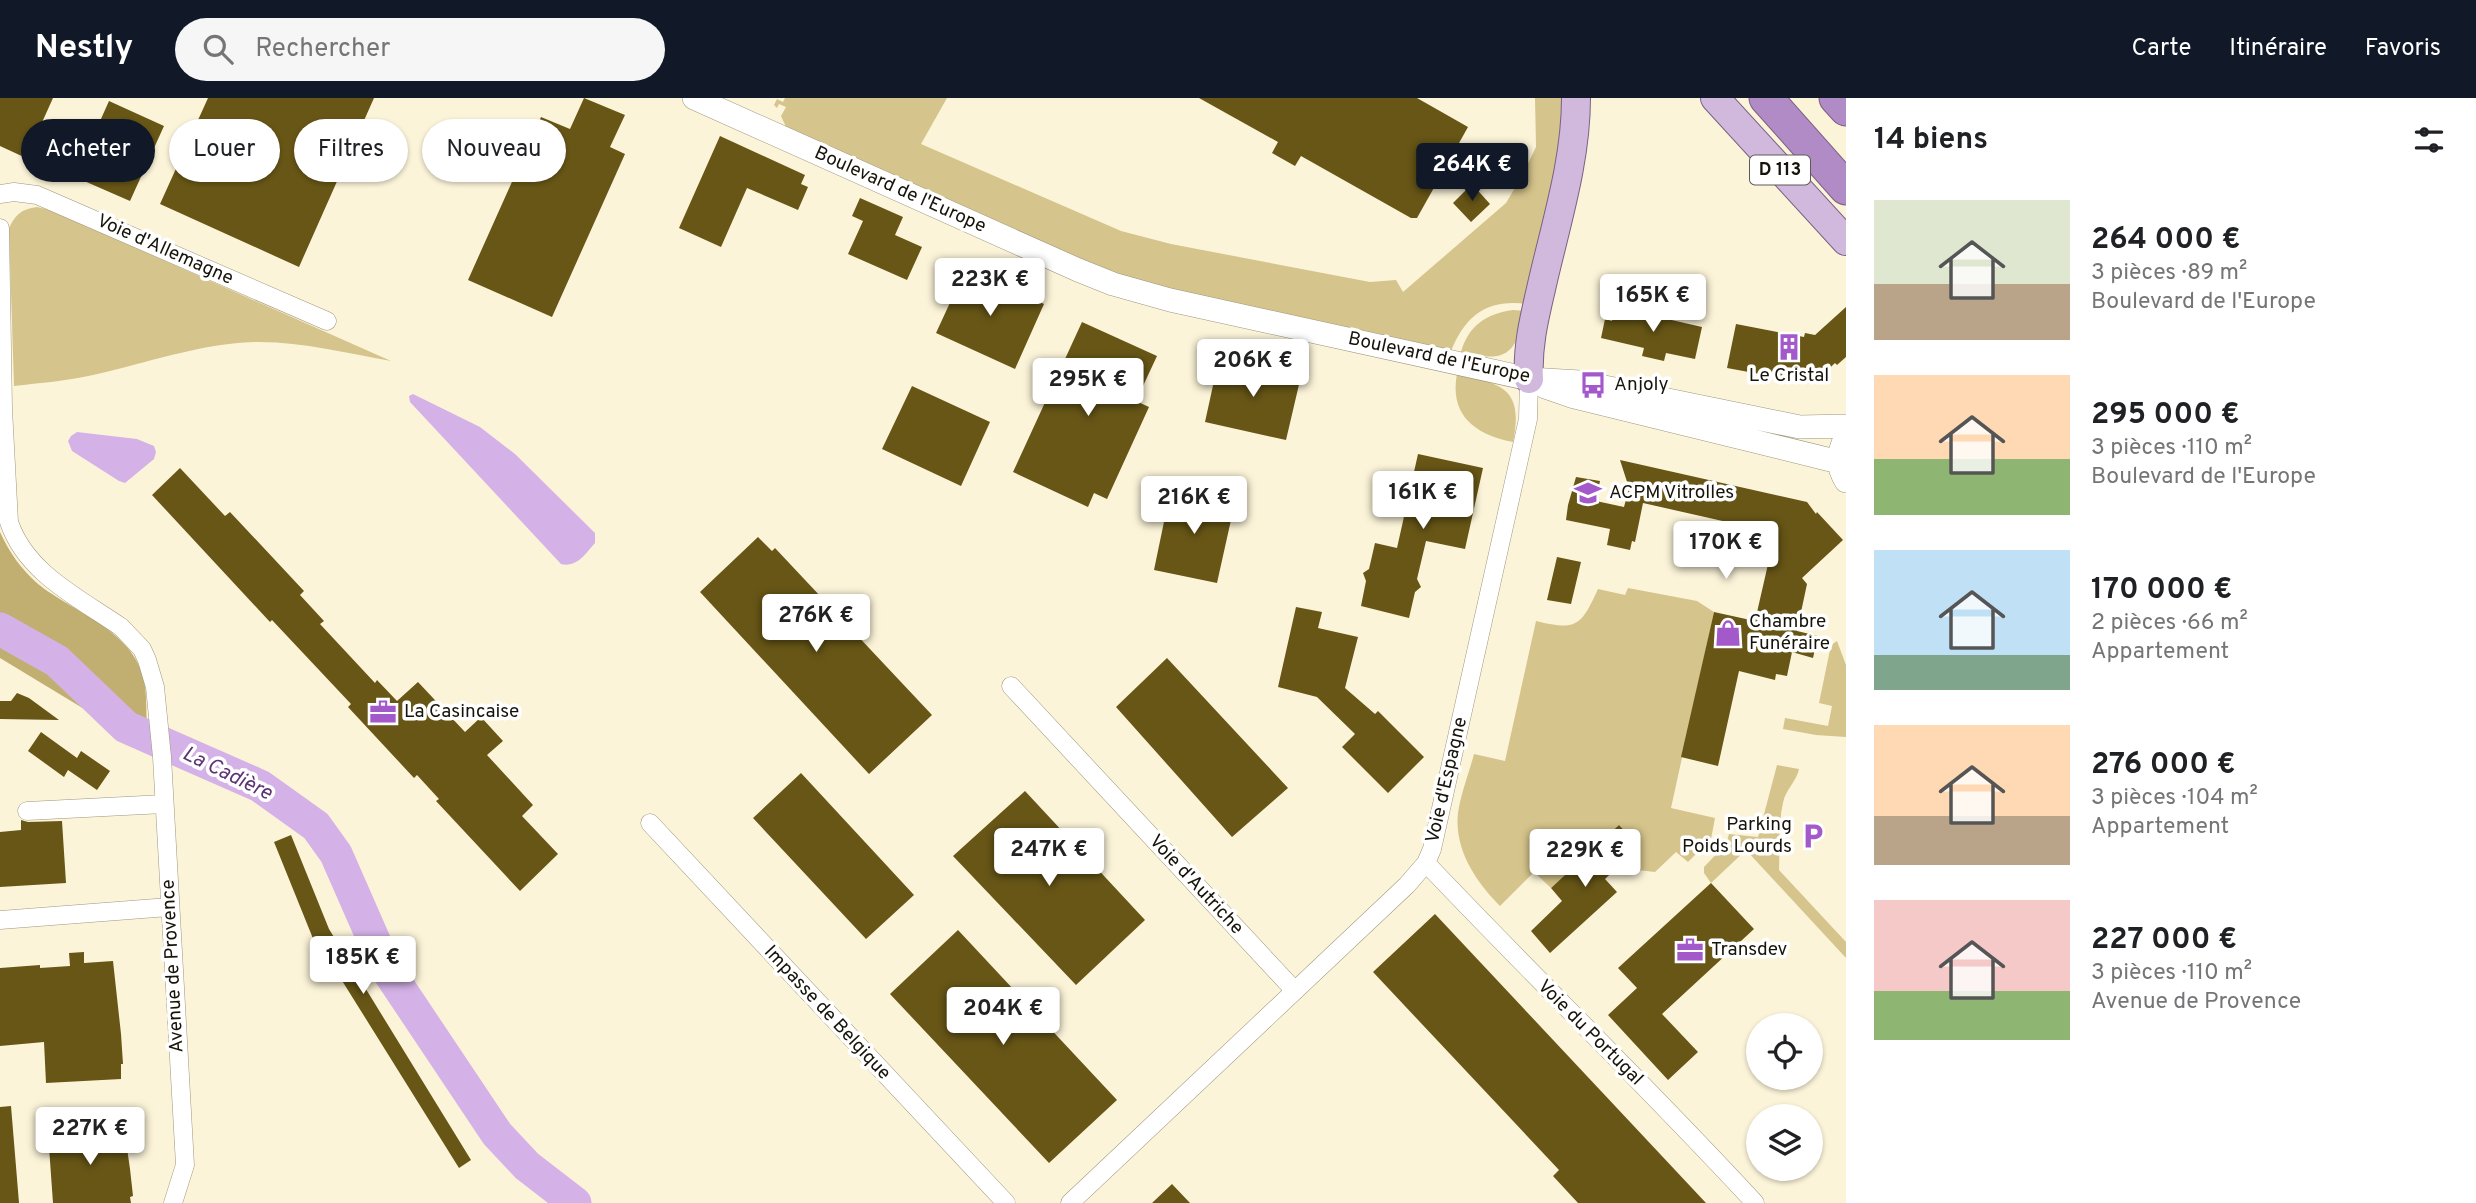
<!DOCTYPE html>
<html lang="fr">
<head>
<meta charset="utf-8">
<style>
	body { margin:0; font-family:Overpass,sans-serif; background:#f6f6f6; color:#202124; height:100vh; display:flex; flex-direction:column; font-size:26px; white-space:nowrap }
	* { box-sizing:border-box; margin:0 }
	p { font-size:23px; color:#757577 }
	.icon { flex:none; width:38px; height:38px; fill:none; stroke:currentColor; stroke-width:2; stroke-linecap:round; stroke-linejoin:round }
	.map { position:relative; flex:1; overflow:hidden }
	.drawer { display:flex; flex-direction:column; background:#fff; width:630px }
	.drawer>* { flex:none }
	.guide { position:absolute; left:21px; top:21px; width:665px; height:63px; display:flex; gap:14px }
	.tools { position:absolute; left:1746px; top:915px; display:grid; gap:14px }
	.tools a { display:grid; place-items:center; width:77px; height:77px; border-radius:50%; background:#fff; box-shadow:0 2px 5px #0004; font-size:35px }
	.price { position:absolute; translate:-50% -60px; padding:0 16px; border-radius:7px; background:#fff; color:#222; font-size:23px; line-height:46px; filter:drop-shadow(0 2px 4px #0008) }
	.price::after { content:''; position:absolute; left:50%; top:42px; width:21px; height:16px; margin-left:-10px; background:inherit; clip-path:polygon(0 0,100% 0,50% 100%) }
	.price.on { background:#111827; color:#fff }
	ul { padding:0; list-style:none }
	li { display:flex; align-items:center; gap:21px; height:175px; padding:0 28px }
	li span { display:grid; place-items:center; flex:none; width:196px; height:140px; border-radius:0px; color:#555 }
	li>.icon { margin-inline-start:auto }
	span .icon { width:84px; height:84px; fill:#fffc; stroke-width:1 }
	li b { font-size:30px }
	h2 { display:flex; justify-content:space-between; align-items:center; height:84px; padding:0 28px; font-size:30px }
	.chip { padding:0 24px; border-radius:32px; background:#fff; box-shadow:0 2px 5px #0004; font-size:24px; line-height:63px }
	.chip.on { background:#111827; color:#fff }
	header { display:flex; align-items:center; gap:42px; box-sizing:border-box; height:98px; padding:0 35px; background:#111827; color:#fff }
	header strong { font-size:33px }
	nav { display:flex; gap:38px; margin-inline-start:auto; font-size:24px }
	.search { width:490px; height:63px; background:#f6f6f6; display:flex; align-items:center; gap:18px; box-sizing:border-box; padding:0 24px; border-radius:38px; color:#757577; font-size:26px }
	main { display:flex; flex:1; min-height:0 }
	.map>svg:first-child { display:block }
	.green { fill:#d5c48b }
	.forest { fill:#c1af72 }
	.water { fill:#d4b2e8 }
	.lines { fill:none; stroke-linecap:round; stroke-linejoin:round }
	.river { stroke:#d4b2e8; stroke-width:33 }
	.building { fill:#675616 }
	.minor-casing { stroke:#9e967d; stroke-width:19 }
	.tertiary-casing { stroke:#9e967d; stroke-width:24 }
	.primary-casing { stroke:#7a6184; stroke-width:30 }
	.motorway-casing { stroke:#7a6184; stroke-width:35 }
	.minor { stroke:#fff; stroke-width:18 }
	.tertiary { stroke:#fff; stroke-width:23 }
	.primary { stroke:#d0b9dc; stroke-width:28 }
	.motorway { stroke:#b08bc5; stroke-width:33 }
	.labels { text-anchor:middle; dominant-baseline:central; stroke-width:7; stroke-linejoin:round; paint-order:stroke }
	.shield { fill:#fff; stroke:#5c5a54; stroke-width:2 }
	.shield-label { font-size:18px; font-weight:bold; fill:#16140a }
	.street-label { font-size:19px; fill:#16140a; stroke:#fff }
	.poi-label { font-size:19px; fill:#16140a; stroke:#fff; text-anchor:start }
	.water-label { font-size:21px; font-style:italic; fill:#5d3374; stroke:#fff }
</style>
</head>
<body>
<header>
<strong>Nestly</strong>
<div class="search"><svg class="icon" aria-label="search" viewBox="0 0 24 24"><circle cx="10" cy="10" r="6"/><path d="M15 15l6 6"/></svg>Rechercher</div>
<nav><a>Carte</a><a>Itinéraire</a><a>Favoris</a></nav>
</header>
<main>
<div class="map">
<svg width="1846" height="1105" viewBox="0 0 1846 1105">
	<rect width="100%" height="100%" fill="#fcf4d9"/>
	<path class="green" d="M785,0h162l-26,46 200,87 50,13 199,38 26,-2 7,12 103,-89 16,-27 14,-29 -1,-49h30l-5,58 -33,148c-40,-5 -61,11 -76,47l-275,-60 -38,-11 -47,-16 -304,-135 -6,-13 5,-9 -7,-3 -2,4 -3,-3 3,-6 6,3z
		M37,109l13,3 341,151c-45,-8 -91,-20 -137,-19 -56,2 -107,21 -161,33 -26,6 -53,8 -79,11l-5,-158c7,-14 13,-19 28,-21z
		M1513,212l13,1c-11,45 -20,52 -65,41 8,-27 25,-38 52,-42z
		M1457,276c45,10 67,14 56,68 -37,-7 -64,-26 -56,-68z
		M1628,490l69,13 17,11 -43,196 44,10 -4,21 -23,23 -12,-10 -21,20 -17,-2 -11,-7 13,-16 -21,-22 -68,63 -17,-16 -34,34c-25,-25 -46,-57 -42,-93 3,-20 11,-40 16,-59l31,7 31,-140c41,10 45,5 62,-32l27,6z
		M1837,543l9,24v72l-30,-2 -33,-6 2,-11 43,8 4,-20 -13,-3 12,-58z
		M1777,667l22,4c-2,12 -14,21 -16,34 -5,21 -3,46 -4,67l67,72v16l-100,-108 -35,33 -7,-10v-6l22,-23 3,-10 29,3z"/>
	<path class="forest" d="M0,434c9,20 21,37 38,52 35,28 95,46 106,96 3,15 2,33 3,48l-10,13 -137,-83z"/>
	<path class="water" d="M413,296l67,33 35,27 80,79v10c-9,10 -18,25 -34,21l-151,-162 -1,-6z
		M77,334l60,7 17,7 2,6 -2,7 -29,24 -6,-2 -47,-30 -4,-10 3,-5z"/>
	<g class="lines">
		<path class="river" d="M0,531l57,32 69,66 134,59 56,40 20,28 50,114 111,166 30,32 48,37"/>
	</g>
	<path class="building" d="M0,0h53l-27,60 -26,-12z
		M208,0h166l-75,169 -139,-63z
		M584,0l41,17 -15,32 15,7 -73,163 -84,-37 73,-163 29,12z
		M1199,0h218l51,29 -51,91h-6l-110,-62 -6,10 -23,-13 6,-11z
		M109,3l55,25 -34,75 -55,-24z
		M720,38l85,39 -4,9 7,3 -10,23 -51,-22 -26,59 -42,-19z
		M1472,86l18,20 -19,18 -18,-19z
		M860,100l43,19 -8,18 27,12 -15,33 -59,-26 15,-33 -11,-5z
		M966,170l29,14 2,-5 21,10 -2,4 28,13 -29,65 -79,-36z
		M1615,209l87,20 -7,32 -29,-6 -2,8 -22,-5 2,-8 -43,-10 4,-19 7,2z
		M1846,209v50l-9,8 -2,-2 -22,21 -86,-16 9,-44 68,13 1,-4 10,2z
		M1082,224l75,34 -21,45 13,6 -42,92 -13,-6 -6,14 -75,-35z
		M1219,260l82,18 -15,64 -81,-18z
		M912,288l78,36 -29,64 -79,-37z
		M1418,356l65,14 -18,81 -39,-8 -9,38 4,8 -6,5 -6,26 -48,-12 5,-25 -3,-8 6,-4 6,-26 22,5z
		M1620,362l187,42 9,12 1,-2 26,28 -41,38 5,6 -10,47 21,5 -5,22 -21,-6 -5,24 -11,-2 -1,6 -36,-9 -21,95 -37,-9 33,-145 41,9 19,-83 -48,-11 1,-5 -84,-19 -8,39 -3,-1 -2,9 -23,-5 3,-16 -44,-9 2,-15 8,-28 24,4 -4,20 28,6 5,-19z
		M180,370l45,48 5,-4 74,79 -4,4 24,26 -4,3 55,59 2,-3 20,21 21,-19 47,50 16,-15 22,24 -16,14 46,50 -11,11 36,38 -38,37 -84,-90 3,-2 -22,-24 -3,3 -66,-71 3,-3 -79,-84 -2,2 -118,-127z
		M1171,390l64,14 -18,81 -63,-13z
		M758,439l14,14 3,-3 157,167 -63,59 -169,-182z
		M1557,459l24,5 -10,42 -24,-4z
		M1296,509l26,5 -4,16 40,9 -13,51 30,26 3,-3 46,46 -36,36 -46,-46 13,-13 -38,-37 -39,-10z
		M1167,560l121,130 -56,49 -116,-130z
		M17,595l12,5 30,22 -59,-1v-18h11z
		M41,634l36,26 4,-7 29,20 -13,19 -29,-20 -4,7 -36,-26z
		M801,675l113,122 -48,44 -113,-121z
		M1025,693l120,129 -69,65 -123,-129z
		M21,722l7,2 34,-1 4,62 -66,4v-55l21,-2z
		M1619,727l20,21 -34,33 12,13 -67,61 -19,-22 31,-30 -11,-13z
		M291,737l38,94 142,231 -12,8 -118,-189 -2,1 -25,-39 -40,-99z
		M1711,785l43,46 -92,85 36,38 -30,28 -60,-65 29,-27 -19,-20z
		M1435,816l271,289h-128l-25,-27 6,-6 -186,-198z
		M958,832l159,170 -68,63 -159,-169z
		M84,854v11l29,-2 8,73 2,30h-2v15l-75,4 -2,-41 -44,4v-78l40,-3v3l30,-2 -1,-13z
		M11,1008l8,97h-19v-96z
		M124,1029l6,42 3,27 -3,1 1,6h-78l-5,-70z
		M1172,1086l18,19h-38z"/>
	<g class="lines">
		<defs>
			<path id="minor" d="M0,96l14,-2 23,3 290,126
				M0,130l3,181 6,113c17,51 70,76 112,105l21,22 5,11 8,27 7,70 23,408 -12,38
				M1011,588l284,305
				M27,713l137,-7
				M650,725l356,380
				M1426,765c108,114 222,224 329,340
				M0,822l169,-13
				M1070,1105l337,-318 19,-22 6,-14 96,-430 1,-40"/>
			<path id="tertiary" d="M694,0l384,172 35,14 57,16 359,79 51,3 220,45 46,-1
				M1545,289l26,9 268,66
				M1846,339c-8,15 -9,30 0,44"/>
			<path id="primary" d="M1715,0l131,143
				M1529,281c-2,-31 5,-60 12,-90 14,-63 35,-126 35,-191"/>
			<path id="motorway" d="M1766,0l80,90
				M1836,0l10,11"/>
		</defs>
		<use href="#minor" class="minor-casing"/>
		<use href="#tertiary" class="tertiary-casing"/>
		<use href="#primary" class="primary-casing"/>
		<use href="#motorway" class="motorway-casing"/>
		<use href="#minor" class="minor"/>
		<use href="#tertiary" class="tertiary"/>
		<use href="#primary" class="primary"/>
		<use href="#motorway" class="motorway"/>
	</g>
	<defs>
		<symbol id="building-bare" viewBox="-9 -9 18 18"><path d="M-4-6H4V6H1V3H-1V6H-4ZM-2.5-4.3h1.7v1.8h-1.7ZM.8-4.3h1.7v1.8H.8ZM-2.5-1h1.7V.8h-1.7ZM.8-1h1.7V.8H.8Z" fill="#a459cb" stroke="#fff" stroke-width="2.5" paint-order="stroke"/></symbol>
		<symbol id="bus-bare" viewBox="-9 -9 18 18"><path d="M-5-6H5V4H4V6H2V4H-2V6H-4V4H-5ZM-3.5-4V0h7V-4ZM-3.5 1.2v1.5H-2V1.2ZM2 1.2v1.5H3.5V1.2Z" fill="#a459cb" stroke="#fff" stroke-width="2.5" paint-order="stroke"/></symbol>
		<symbol id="university-bare" viewBox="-9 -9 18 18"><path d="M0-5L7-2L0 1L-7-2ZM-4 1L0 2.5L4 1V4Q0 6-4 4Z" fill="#a459cb" stroke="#fff" stroke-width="2.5" paint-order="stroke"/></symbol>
		<symbol id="shop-bare" viewBox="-9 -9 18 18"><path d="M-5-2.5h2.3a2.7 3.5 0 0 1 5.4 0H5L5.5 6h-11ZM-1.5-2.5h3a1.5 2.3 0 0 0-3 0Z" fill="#a459cb" stroke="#fff" stroke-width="2.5" paint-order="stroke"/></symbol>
		<symbol id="office-bare" viewBox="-9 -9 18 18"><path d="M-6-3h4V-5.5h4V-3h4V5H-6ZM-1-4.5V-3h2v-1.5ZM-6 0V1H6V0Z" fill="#a459cb" stroke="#fff" stroke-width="2.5" paint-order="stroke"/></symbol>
		<symbol id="parking-bare" viewBox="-9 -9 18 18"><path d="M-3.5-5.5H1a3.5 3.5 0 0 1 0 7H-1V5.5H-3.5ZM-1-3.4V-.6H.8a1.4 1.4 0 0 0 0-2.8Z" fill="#a459cb" stroke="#fff" stroke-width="2.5" paint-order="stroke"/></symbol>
	</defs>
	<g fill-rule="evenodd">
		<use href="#building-bare" x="1770" y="230" width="38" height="38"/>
		<use href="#bus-bare" x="1574" y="268" width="38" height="38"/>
		<use href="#university-bare" x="1569" y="376" width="38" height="38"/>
		<use href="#shop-bare" x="1709" y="516" width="38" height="38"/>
		<use href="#office-bare" x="364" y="595" width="38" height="38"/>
		<use href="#parking-bare" x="1794" y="719" width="38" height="38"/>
		<use href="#office-bare" x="1671" y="833" width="38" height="38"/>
	</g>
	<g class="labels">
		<rect class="shield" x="1750" y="57.5" width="60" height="29" rx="5"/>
		<g class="shield-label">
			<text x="1780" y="72">D 113</text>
		</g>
		<g class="street-label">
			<text transform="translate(900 92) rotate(24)">Boulevard de l'Europe</text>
			<text transform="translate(165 152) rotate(24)">Voie d'Allemagne</text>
			<text transform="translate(1439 260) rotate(12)">Boulevard de l'Europe</text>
			<text transform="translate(1447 682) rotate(-77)">Voie d'Espagne</text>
			<text transform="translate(1196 787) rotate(47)">Voie d'Autriche</text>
			<text transform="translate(173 868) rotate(-93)">Avenue de Provence</text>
			<text transform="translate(827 915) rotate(47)">Impasse de Belgique</text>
			<text transform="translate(1590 935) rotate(45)">Voie du Portugal</text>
		</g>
		<g class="poi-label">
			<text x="1789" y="278" text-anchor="middle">Le Cristal</text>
			<text x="1614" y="287">Anjoly</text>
			<text x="1609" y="395">ACPM Vitrolles</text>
			<text x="1749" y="524">Chambre<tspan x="1749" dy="22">Funéraire</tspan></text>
			<text x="404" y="614">La Casincaise</text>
			<text x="1792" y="727" text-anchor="end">Parking<tspan x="1792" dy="22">Poids Lourds</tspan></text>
			<text x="1711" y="852">Transdev</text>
		</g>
		<g class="water-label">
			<text transform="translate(227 676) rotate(26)">La Cadière</text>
		</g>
	</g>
</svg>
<div class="tools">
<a><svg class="icon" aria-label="locate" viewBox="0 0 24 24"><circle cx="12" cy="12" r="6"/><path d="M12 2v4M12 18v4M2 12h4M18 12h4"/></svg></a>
<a><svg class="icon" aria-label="layers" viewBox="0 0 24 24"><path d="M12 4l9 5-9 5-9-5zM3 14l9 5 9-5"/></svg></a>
</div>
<b class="price on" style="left:1472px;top:105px">264K €</b>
<b class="price" style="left:990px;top:220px">223K €</b>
<b class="price" style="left:1653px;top:236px">165K €</b>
<b class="price" style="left:1253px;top:301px">206K €</b>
<b class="price" style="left:1088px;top:320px">295K €</b>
<b class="price" style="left:1423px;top:433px">161K €</b>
<b class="price" style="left:1194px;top:438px">216K €</b>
<b class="price" style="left:1726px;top:483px">170K €</b>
<b class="price" style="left:816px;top:556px">276K €</b>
<b class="price" style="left:1049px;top:790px">247K €</b>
<b class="price" style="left:1585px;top:791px">229K €</b>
<b class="price" style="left:363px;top:898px">185K €</b>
<b class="price" style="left:1003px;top:949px">204K €</b>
<b class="price" style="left:90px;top:1069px">227K €</b>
<div class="guide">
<a class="chip on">Acheter</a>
<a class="chip">Louer</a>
<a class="chip">Filtres</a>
<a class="chip">Nouveau</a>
</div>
</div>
<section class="drawer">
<h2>14 biens<svg class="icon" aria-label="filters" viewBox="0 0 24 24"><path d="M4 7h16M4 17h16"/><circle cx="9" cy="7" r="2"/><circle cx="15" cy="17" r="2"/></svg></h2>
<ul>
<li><span style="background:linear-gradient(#dfe7d0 60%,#b9a48a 0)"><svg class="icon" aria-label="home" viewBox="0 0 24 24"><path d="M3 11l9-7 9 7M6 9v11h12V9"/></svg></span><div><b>264 000 €</b><p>3 pièces · 89 m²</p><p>Boulevard de l'Europe</p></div></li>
<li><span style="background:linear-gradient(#ffd9b3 60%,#8fb573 0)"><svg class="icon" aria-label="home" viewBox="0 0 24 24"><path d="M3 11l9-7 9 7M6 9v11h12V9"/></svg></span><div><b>295 000 €</b><p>3 pièces · 110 m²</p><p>Boulevard de l'Europe</p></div></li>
<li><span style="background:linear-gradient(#bfe0f5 75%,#7fa58c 0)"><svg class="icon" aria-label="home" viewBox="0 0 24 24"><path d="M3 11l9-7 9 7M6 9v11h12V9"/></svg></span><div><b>170 000 €</b><p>2 pièces · 66 m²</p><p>Appartement</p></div></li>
<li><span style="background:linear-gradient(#ffd9b3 65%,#b9a48a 0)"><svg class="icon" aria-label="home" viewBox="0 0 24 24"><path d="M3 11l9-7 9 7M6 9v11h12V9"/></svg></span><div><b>276 000 €</b><p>3 pièces · 104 m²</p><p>Appartement</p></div></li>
<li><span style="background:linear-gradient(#f6c9c9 65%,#8fb573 0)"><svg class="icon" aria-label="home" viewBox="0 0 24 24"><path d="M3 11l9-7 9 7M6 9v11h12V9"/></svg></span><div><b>227 000 €</b><p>3 pièces · 110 m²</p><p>Avenue de Provence</p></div></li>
</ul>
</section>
</main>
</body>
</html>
